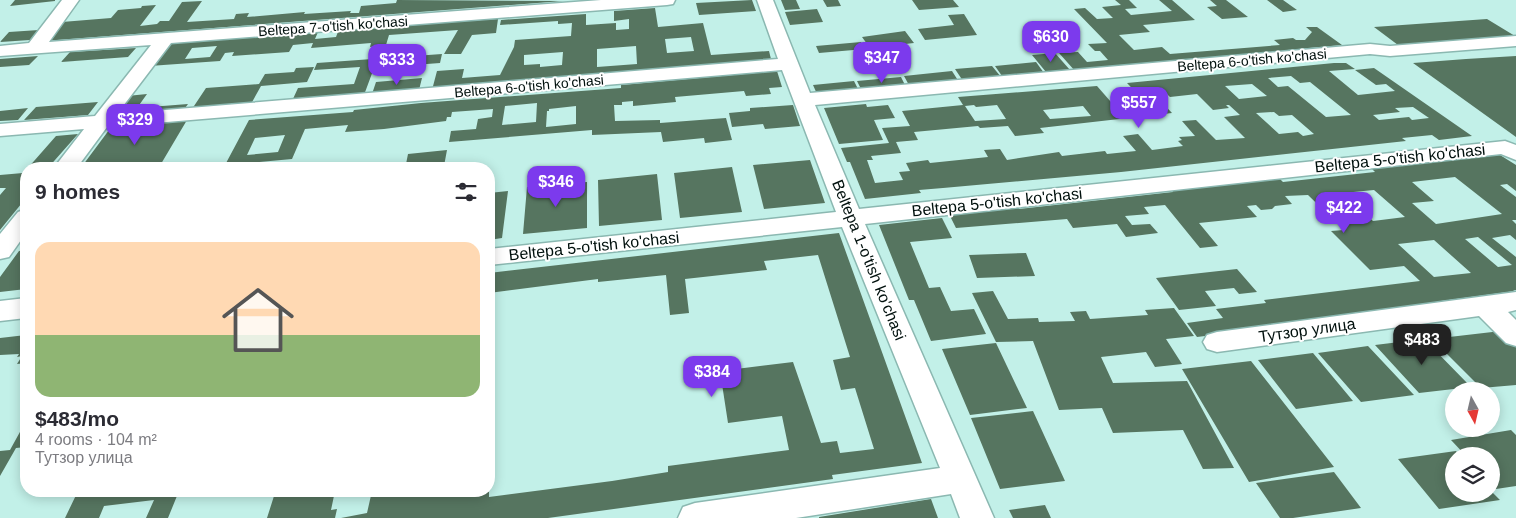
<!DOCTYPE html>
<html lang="en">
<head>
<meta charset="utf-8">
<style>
	body { margin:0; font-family:Helvetica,sans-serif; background:#f7f7f7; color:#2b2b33; height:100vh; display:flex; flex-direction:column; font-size:19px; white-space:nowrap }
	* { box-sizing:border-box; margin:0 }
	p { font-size:16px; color:#7c7c81 }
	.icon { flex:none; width:28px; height:28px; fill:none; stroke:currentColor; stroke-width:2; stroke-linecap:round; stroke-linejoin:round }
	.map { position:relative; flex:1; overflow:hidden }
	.drawer { position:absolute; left:20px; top:162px; width:475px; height:335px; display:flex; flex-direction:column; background:#fff; border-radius:20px; box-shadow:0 2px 12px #0003 }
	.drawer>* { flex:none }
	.needle { width:32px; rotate:172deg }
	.controls { position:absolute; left:1445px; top:382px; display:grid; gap:10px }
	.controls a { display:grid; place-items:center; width:55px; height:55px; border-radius:50%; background:#fff; box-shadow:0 2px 12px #0003; font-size:25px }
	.price { position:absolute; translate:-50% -42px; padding:0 11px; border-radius:10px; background:#7c3aed; color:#fff; font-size:16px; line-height:32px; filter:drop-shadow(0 1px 2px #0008) }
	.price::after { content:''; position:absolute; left:50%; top:30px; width:15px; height:11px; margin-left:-8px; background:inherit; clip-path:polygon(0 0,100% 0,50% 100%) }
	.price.current { background:#222; color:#fff }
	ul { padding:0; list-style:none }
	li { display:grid; align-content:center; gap:10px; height:265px; padding:0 15px }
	li span { display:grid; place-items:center; height:155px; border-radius:15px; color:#555 }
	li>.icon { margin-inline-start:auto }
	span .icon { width:90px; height:90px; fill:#fffc; stroke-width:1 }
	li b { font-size:21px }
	h2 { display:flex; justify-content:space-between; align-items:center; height:60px; padding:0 15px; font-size:21px }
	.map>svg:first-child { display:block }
	.building { fill:#567560; fill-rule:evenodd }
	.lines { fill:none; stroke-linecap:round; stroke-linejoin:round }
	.street-casing { stroke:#8bb8b1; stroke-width:3 }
	.street { fill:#fff; fill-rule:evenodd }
	.labels { text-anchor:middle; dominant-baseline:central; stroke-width:4; stroke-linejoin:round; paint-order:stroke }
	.far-street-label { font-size:14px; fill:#01100d; stroke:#fff }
	.street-label { font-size:16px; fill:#01100d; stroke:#fff }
</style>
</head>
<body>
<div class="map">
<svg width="1516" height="518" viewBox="0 0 1516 518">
	<rect width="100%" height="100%" fill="#c2f0e8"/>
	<path class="building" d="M15,0h40v1l-45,5z
		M397,0l166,1 -519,40 18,-19 49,-4 7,-8 23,-2 1,-2 14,-1 -16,21 17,-2 3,-3h9l13,-19 20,-1 -15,21 47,-3 2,-5 13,-1 -2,4 58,-5 -1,2 47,-3 -1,2h9l2,-7 35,-3z
		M752,0l4,11 -57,4 -3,-12z
		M781,0h15l4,9 -15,1z
		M823,0h15l3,6 -14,1z
		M912,0h41l6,7 -40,3z
		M1115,0h14l8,8 -12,1 6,6 41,-4 -13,-11h13l23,20 -52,5 7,7 -31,3 15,15 28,-3 8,7 110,-9 -6,-5 19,-2 3,2h9l7,-8 -6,-5h11l25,18 -55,5 2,2 -214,19 -16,-18 19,-1 9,10 21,-2 -8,-9h-5l-7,-7 19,-1 -33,-34 11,-1 12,11 16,-1 -11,-11 19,-2z
		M1210,0h16l22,17 -26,2 -15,-12 10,-1z
		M1267,0h16l14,10 -14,2z
		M655,8l3,19 45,-4 8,32 58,-4 3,12 -340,27 5,-19 27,-2 -2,9 38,-3 14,-28 1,-7 56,-4 1,-13 -14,1v-3l-58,4 1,-5 85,-6v11l30,-2v7l13,-1v-10l-15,2v-10zM691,37l3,14 -27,2 -2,-14zM636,46l1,18 -40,3v-18zM563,52l-1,13 -22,2v-3l-16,1v-10z
		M817,9l6,13 -33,3 -5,-13z
		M964,14l13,21 -52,5 -7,-11 36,-4 -6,-10z
		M498,19l-2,14 -24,2 -11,19h-17l14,-24 -69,5 -3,10 -16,2 1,-4 -60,5 2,-5 -20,2 -4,7 -57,4 2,-4 -9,1 -5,8 -71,5 17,-23 152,-11 -3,7 21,-2 3,-8zM217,46l-7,11 -25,2 7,-11z
		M1487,19l28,17 -117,9 -24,-18z
		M39,30l-9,10 -30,2 9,-10z
		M905,31l9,12 -44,5 -8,-11z
		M861,42l4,7 -46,4 -3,-7z
		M136,48l-8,9 -67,5 9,-10z
		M1055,53l15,17 -24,2 -14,-17z
		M442,54l-2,9 -66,5 -10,27 -72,6 6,-13 56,-4 6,-17 -46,3 3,-7z
		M38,56l-9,9 -29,2v-8z
		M1516,56v81l-103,-74 53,-4z
		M1036,62l8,11 -42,3 -7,-10z
		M1334,63h12l9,6 -26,2 29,24 37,-4 -9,-7 -10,1 -21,-15 19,-2 98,68 -33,4 -7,-5 -30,3 4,3 -285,31 -178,16 -24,2 2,3 -56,6 -15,-37h-3l-6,-14 48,-5 -7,-15 28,-2 -8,-15 61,-6 -5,-8 139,-11 21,24 13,-2 2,2 18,-2 -24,-25zM1291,76l9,7 10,-1 41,33 -25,2 -38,-31 -10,1 -10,-9zM1252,84l15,12 -28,3 -14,-13zM1167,94l3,3 27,-3 16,16 16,-2 -3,-3h3l11,10 -16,2 21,21 -29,2 -20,-20 -14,1 13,15 -16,1 3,3 -4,1 5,5 -31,4 -14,-16 -15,2 13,15 -29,3 -2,-3 -43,5 -3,-4 -52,8 -7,-11 -16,1 4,7 -58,6 -2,-3 -22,3 4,8 -11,1 4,8 -28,3 -8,-23h6l-2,-4 30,-3 -5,-11 22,-2 -4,-8 64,-6 2,2 28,-2 7,10 29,-3 -4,-5 132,-15 -17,-18zM974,105l2,2 21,-2 9,14 -31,2 -10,-15zM1083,106l8,10 -41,3 -7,-9zM1413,107l16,11 -17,2 -3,-3 -30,3 -6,-5 27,-3 -5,-4zM1274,112l5,4 13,-1 22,19 -11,2 -5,-4 -19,2 -23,-21z
		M992,66l9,11 -38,4 -8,-12z
		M314,67l-7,15 -46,4 -10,18 -59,5 14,-21 53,-4 6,-10 29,-2 2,-4z
		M777,71l5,16 -13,1 2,6 -25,2 -2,-5 -69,6 1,5 -43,4v-5l-11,1v3h-8l1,16 45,-1v3l66,-5 6,22 -27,3 -1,-5 -41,4 -2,-10 -69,3v-5l-143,12 2,-11 25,-2 2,-10 14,-2 1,-8 -41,3 -1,5h-4l-1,4 -62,8 -39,3 3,-7 -43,4 -13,30 -67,6 24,-45 104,-8 1,-2 67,-7 200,-15v-3zM537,103l-1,19 -34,3 3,-19zM576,106v18l-30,3 1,-16h2v-2zM285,135l-7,17 -31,3 8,-17z
		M952,71l7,11 -49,5 -6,-11z
		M901,77l5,10 -44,4 -5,-10z
		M422,78l-3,12 -47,4 4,-12z
		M854,81l5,10 -42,3 -4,-9z
		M147,94l-10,14 51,-4 -5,7 -72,6 16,-21z
		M98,102l-10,13 -64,5 12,-13z
		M866,104l1,3 21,-2 7,13 -21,2 9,20 -44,4 -15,-36z
		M793,105l7,21 -35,3 -2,-5 -31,3 -3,-14 21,-2v-3z
		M28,108l-10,12 -18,1v-10z
		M187,120l-29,49h-78l32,-43z
		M78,134l-31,35h-20l29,-33z
		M447,150l-3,16 -39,3 3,-15z
		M1500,155l16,10v26l-9,-7 -7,1 16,12v23h-4l4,4v16l-6,-5 -18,3 24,19v33h-3l2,1 -74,10 5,5 -249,31 -10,-14 36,-5 -7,-9 50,-6 -2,-3 156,-19 -16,-15 -34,4 -39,-39 13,-1 -36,-35 -23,1 7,8 -17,2 -3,3 -11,1 -5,-5 -9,1 10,11 -58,6 19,23 -18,2 -35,-43 -21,2 5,7 -24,2 7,9 18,-1 8,9 -32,4 -9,-13 -44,4 -6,-9 -111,9 -7,-14 69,-7 1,2 154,-17 -2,-3 109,-10 3,3 92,-10 -4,-4zM1455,177l47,37 -66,10 -24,-21 22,-2 -22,-19zM1374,190l31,27 -32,4 -30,-28zM1478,237l34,28 -14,2 -33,-28zM1434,240l37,33 -37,4 -36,-33z
		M810,160l15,43 -61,6 -11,-44z
		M732,167l10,45 -62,6 -6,-45z
		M26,170v28l-26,32v-35l6,-7h-6v-13l23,-2z
		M657,174l5,46 -63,6 -1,-46z
		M587,182v46l-64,6 4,-47z
		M508,191l-6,47 -13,2v-47z
		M942,218l10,20 -42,4 19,46 11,-1 11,24 23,-2 12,25 -55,7 -17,-41h-5l-30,-75z
		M839,233l83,230 -90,12 1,4 -285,39h-207l26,-5 5,-22h117v6l123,-16 56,-9v-6l121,-16 -7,-34 -54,7 -8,-52 73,-9 28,81 16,-2 3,12 34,-4 -19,-61 -14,2 -8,-30 17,-3 -32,-102 -54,6 3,9 -82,9 4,34 -19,2 -4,-40 -68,7v-3l-109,14v-20z
		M26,250v39l-26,3v-15l19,-26z
		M1026,253l9,23 -58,2 -8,-23z
		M1237,269l20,23 -18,2 -5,-6 -29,3 11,15 -37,4 -23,-32z
		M993,291l15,28 30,-1 1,4 36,-1 -5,-9 16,-1 4,8 58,-4 -3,-5 29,-2 20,28 -28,3 16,25 -27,3 -9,-15 -45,5 12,26 74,-2 47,87 -31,1 -20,-39 -70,3 -11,-25 -43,2 -26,-69 -37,1 -24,-49z
		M1501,331l15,15v39l-35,3 -49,-49z
		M26,335v28l-9,1 5,-8 -5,1 2,-3 -19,1v-17z
		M1424,339l47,48 -52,6 -44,-48z
		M996,343l31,65 -57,7 -28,-66z
		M1368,346l46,49 -53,7 -43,-49z
		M1313,353l40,48 -57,8 -38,-49z
		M1251,361l83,106 -85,15 -67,-113z
		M1033,411l32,70 -65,8 -29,-71z
		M26,421v26l-10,1 -16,28v-25l10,-1z
		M495,428l-2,20h-4v-19z
		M1511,430l5,5v51l-20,3 -5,-5v-28h-25l-15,-16z
		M1456,451l4,5h-6v38h37v-3l9,9 -61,9 -41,-50z
		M1334,472l27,36 -68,10h-13l-24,-35z
		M78,491h101l-11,27h-22l8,-18 -50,6 -5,12h-34z
		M308,491h27l-4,19 6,-1 -2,9h-68l7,-22z
		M931,499l7,19h-119v-1z
		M1045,505l6,13h-38l-4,-8z"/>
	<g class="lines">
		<defs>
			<path id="street" d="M62,0h17l-30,42 552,-42h74l-2,4 -6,1 -496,38 -54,71 661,-55 -21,-59h16l37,93 560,-49 20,2 126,-10v10l-126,10 -20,-2 -555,51 44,104 646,-68 11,4v15l-15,-6 -636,70 129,294h-34l-9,-24 -155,24h-118l5,-11 12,-4 245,-35 -98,-241 -353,38v-16l347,-37 -54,-142 -675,57 -31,42h-23l31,-40 -84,7v-12l95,-8 56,-71 -151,11v-10l29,-3z
				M26,209v24l-17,24 -9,2v-25l18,-22z
				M1516,292v18l-8,2 8,8v26l-10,-3 -27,-27 -262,36 -10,-3 -4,-7 4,-7 10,-3z
				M26,298v20l-26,3v-20z"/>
		</defs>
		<use href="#street" class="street-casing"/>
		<use href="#street" class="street"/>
	</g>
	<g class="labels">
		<g class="far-street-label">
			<text transform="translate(333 26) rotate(-4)">Beltepa 7-o'tish ko'chasi</text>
			<text transform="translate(1252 60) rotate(-5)">Beltepa 6-o'tish ko'chasi</text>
			<text transform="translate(529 86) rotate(-5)">Beltepa 6-o'tish ko'chasi</text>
		</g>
		<g class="street-label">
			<text transform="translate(1400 158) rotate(-6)">Beltepa 5-o'tish ko'chasi</text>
			<text transform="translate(997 202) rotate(-6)">Beltepa 5-o'tish ko'chasi</text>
			<text transform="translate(594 246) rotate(-6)">Beltepa 5-o'tish ko'chasi</text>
			<text transform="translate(869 260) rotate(68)">Beltepa 1-o'tish ko'chasi</text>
			<text transform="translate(1307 330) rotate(-8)">Тутзор улица</text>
		</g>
	</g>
</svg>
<div class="controls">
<a><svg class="needle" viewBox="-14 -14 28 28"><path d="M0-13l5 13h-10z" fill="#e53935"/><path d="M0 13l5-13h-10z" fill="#7c7c81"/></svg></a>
<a><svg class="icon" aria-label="layers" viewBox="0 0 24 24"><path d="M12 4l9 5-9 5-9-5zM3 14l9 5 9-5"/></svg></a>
</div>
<b class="price" style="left:1051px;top:63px">$630</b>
<b class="price" style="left:882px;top:84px">$347</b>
<b class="price" style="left:397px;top:86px">$333</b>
<b class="price" style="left:1139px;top:129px">$557</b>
<b class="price" style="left:135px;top:146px">$329</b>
<b class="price" style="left:556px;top:208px">$346</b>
<b class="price" style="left:1344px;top:234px">$422</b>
<b class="price current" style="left:1422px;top:366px">$483</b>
<b class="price" style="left:712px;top:398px">$384</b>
<section class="drawer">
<h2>9 homes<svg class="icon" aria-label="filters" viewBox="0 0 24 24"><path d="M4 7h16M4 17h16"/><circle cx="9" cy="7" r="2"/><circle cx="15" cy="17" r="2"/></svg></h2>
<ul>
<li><span style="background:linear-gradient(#ffd9b3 60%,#8fb573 0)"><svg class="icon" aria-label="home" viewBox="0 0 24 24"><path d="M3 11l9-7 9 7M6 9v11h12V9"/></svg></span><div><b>$483/mo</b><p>4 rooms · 104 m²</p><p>Тутзор улица</p></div></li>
</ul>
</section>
</div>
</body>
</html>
